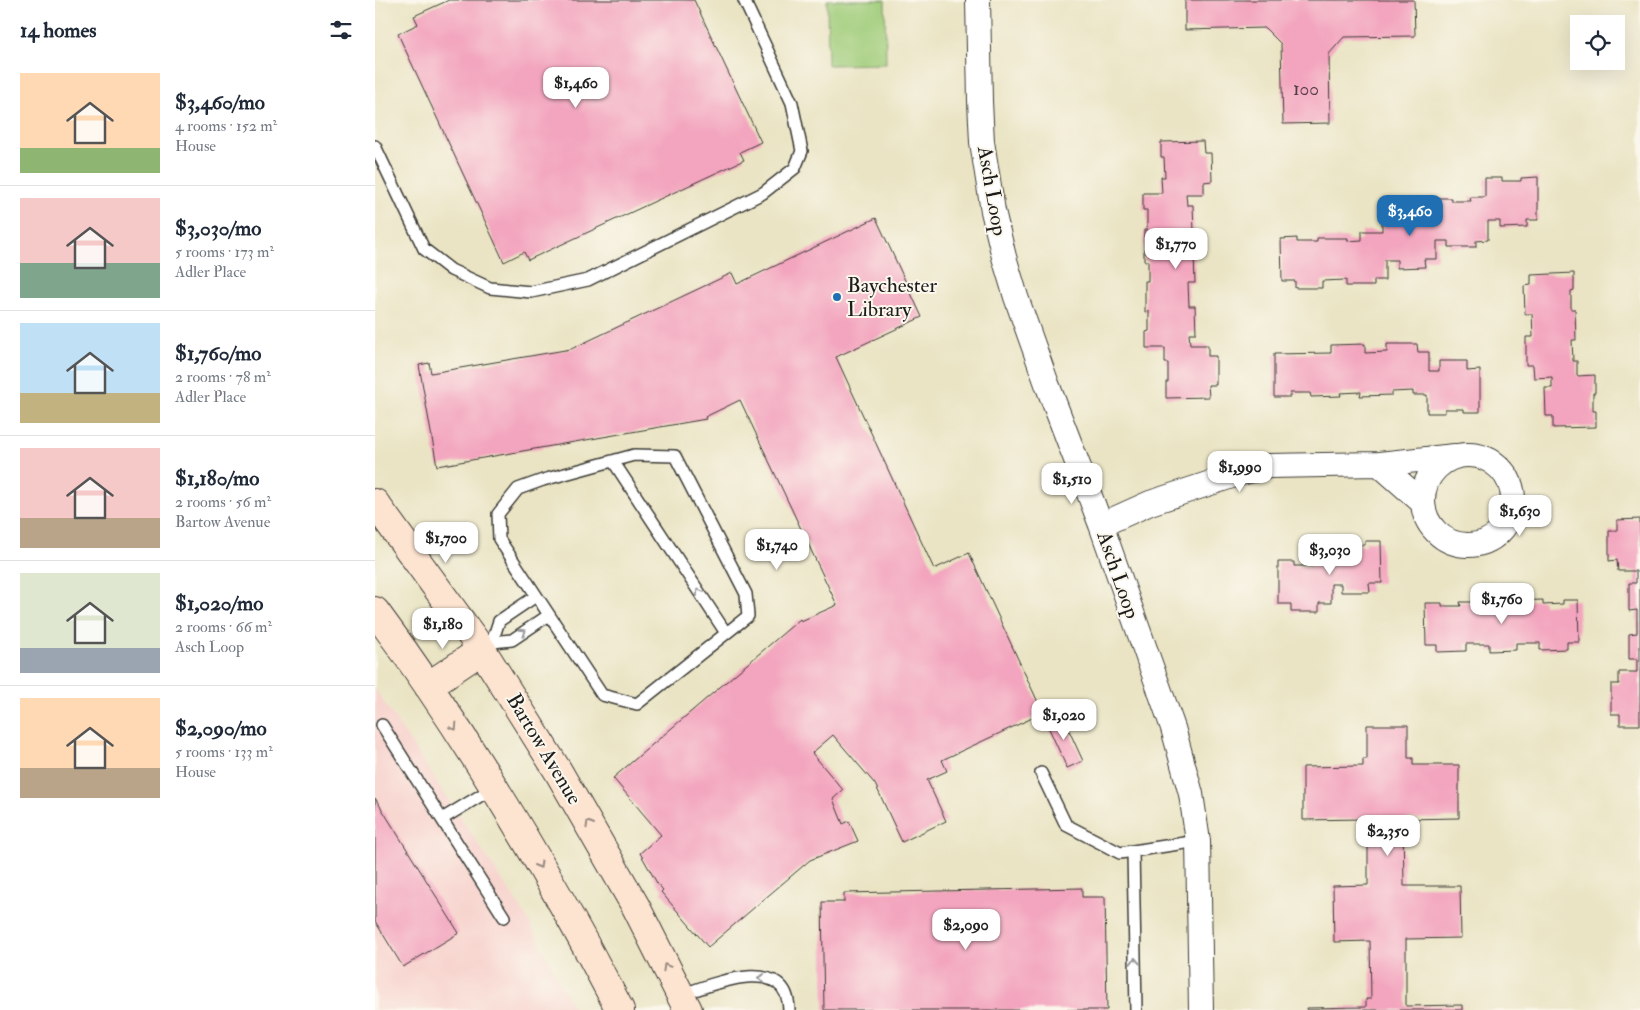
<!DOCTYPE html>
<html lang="en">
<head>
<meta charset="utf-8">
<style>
	body { margin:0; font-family:"IM FELL Double Pica",serif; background:#f2f2f3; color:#1f2937; height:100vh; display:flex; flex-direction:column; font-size:19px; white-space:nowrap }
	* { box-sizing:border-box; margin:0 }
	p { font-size:16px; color:#747a83 }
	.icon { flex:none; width:28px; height:28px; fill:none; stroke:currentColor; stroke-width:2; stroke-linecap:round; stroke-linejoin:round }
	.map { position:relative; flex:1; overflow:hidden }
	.panel { display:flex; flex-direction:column; background:#fff; width:375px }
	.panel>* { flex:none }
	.tools { position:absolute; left:1195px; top:15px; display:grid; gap:10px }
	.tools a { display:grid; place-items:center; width:55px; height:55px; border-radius:0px; background:#fff; box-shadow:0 5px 20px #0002; font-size:25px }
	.price { position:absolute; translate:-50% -42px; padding:0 11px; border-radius:10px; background:#fff; color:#222; font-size:16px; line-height:32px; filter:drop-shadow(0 1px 2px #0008) }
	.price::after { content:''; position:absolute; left:50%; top:30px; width:15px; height:11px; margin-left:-8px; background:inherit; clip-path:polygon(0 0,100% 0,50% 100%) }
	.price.active { background:#1f6fb2; color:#fff }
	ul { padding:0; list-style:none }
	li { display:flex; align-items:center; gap:15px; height:125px; padding:0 20px }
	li+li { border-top:1px solid #e0e1e3 }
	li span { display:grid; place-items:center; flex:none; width:140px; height:100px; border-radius:0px; color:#555 }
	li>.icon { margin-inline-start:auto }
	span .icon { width:60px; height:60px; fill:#fffc; stroke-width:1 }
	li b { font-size:21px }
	h2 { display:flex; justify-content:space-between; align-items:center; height:60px; padding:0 20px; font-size:21px }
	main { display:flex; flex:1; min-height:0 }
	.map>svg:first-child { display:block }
	.built { fill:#f7d0cb }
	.green { fill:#a1cd7b; stroke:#5e744c }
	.building { fill:#f3a4be }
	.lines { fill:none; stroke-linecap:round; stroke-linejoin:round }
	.lane-casing { stroke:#3b3a35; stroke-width:14 }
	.street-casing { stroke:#3b3a35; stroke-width:26 }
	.secondary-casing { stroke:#3b3a35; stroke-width:30 }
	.lane { stroke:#fff; stroke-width:11 }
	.street { stroke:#fff; stroke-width:24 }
	.secondary { stroke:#fde4d1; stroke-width:28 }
	.oneway { stroke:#999 }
	.oneway2 { stroke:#988a80 }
	.poi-dot { fill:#1f6fb2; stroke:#fbf7ec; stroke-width:2 }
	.labels { text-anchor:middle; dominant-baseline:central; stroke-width:4; stroke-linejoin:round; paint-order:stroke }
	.number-label { font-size:19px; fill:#523e44 }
	.street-label { font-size:21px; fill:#1c1c1c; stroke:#fbf7ec }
	.poi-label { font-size:21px; fill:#1c1c1c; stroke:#fbf7ec; text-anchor:start }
</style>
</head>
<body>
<main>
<section class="panel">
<h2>14 homes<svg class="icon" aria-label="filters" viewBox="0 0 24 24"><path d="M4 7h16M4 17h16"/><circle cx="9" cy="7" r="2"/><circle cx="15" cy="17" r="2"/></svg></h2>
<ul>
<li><span style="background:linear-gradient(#ffd9b3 75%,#8fb573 0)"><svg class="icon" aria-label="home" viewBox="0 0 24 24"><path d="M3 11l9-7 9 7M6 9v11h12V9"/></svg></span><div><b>$3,460/mo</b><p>4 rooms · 152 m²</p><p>House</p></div></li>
<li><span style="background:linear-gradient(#f6c9c9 65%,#7fa58c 0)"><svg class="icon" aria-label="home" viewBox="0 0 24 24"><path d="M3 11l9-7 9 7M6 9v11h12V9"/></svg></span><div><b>$3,030/mo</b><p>5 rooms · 173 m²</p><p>Adler Place</p></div></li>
<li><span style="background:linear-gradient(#bfe0f5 70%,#c2b280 0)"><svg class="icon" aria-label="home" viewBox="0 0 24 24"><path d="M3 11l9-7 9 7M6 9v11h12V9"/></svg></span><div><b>$1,760/mo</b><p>2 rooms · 78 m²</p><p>Adler Place</p></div></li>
<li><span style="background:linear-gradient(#f6c9c9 70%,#b9a48a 0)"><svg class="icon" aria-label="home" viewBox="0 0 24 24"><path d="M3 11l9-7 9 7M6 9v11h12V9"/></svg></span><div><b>$1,180/mo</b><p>2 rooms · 56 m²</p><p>Bartow Avenue</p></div></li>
<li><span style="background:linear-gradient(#dfe7d0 75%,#9aa5b1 0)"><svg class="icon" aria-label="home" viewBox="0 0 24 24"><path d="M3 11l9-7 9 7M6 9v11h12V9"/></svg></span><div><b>$1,020/mo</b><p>2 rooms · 66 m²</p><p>Asch Loop</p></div></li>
<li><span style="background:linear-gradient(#ffd9b3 70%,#b9a48a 0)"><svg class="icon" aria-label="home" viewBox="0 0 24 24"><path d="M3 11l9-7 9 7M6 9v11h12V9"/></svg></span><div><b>$2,090/mo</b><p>5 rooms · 133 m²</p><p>House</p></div></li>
</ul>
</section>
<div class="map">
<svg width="1265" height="1010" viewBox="0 0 1265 1010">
	<rect width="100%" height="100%" fill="#fbf7ec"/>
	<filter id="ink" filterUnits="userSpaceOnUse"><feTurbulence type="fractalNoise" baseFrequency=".02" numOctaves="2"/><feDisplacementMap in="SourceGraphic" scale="10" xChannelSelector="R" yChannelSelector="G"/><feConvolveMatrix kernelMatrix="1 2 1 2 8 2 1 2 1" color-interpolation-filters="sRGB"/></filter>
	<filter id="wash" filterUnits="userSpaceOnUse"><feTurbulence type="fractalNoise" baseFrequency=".0096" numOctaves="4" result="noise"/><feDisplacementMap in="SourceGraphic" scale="20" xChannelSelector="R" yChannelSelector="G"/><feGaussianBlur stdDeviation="1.12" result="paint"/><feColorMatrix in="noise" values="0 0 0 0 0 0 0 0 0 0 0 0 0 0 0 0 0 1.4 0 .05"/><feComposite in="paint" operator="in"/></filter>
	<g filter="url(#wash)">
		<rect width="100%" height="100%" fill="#eae4c4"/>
		<path class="built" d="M0,689l151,227 48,94h-199z"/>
		<path class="green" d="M452,0h58l1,64 -58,1z"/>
		<g id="blocks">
			<path class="building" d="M74,0h245l67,142 -21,10 4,8 -216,100 -4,-8 -20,10 -106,-228 20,-10 -4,-8z
				M810,0h229l1,36 -71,1 -15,17 1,69 -47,1 -2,-80 -16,-16 -80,2z
				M828,141l1,12h7l1,28 -8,1v12h-18l1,11h6l1,27 -7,1 1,23h6l1,27h-7l1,23h6l1,27h-7l1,12h18v11h8v29h-8l1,12 -43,1v-16h2v-19h-3v-15h-19v-16l3,-1v-20l-4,1v-31h3v-20h-4v-31h3v-20h-4v-17h19l-1,-16h4l-1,-20h-3v-15z
				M1163,177v43h-11v7l-27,1v-7h-12v19l-12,1v6h-27v-6h-12v18h-13l1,8 -28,1v-8h-12v20h-11v6h-28v-6l-24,1v7h-27v-7h-13l-1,-42 16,-1v4h20v-4h31l-1,3 15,-1v-9h20v-13h17v3l22,-1v-3h13l-1,-19h18v3h20l-1,-4h15v-19h17v3h19v-3z
				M501,218l46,99 -86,40 98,212 35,-16 74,160 -101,47 5,11 -20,9 19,41 -44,21 -27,-58 -42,-49 -21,18 31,37 -10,9 10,25 6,-3 9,20 -48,19 -102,87 -47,-55 2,-2 -6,-7 -17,-30 21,-18 -48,-57 187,-159 1,2 36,-16 -97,-205 -35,17 1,2 -269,47 -18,-101 10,-2 2,10 140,-24 161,-76 5,11z
				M1199,273v17l-3,1v18h4l1,31h-4l1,21h4v15l18,-1v18h-2v18h3v16l-43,1v-12h-7l-1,-28h7v-11l-18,1 -1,-13h-7v-28h7l-1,-23h-7l-1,-28 7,-1v-10z
				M990,344v9l22,-1v-8h30l1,8h11v19h10v-10h28v10l13,-1v42h-16v-3h-19v4h-18v-18h-14v-4l-21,1v3l-32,1 1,-4 -21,1 1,3 -30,1 -1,-4h-20v4h-16v-43l57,-1v-8z
				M1265,519v206h-20v-11h-9v-30h8v-12h18v-13h-8v-25l8,-1v-23l-8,1v-28h7v-12h-18l-1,-11 -8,1v-30h8v-11z
				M990,541h16l1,42h-13l1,9h-29v-8h-10v19h-12v9h-28v-8h-13v-42h16v4h19v-4h14v-20h18v3h20z
				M1168,600v5l20,-1v-4h15l1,42h-12v7l-27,1v-7h-24v7l-27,1v-7h-23v7l-29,1v-7h-11l-1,-42h17v3h19l-1,-4h32v4l19,-1v-4z
				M687,715l21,46 -16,7 -21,-46z
				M992,725h41v33h5v7h46v53l-56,1 1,67h56l1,52 -55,1v67l56,-1v5h-155v-2l59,-1v-8h5l-1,-58 -36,1 -1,-56 35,-1v-57h-5v-9l-60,1v-53l60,-1v-7h4z
				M0,798l84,135 -56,34 -28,-46z
				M707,888v9h23l2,113h-283l-2,-108h22v-9z"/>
		</g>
	</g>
	<g filter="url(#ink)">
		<use href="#blocks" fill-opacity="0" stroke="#3b3a35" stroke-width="1"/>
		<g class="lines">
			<defs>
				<path id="lane" d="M0,146l49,103 27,21 39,18 41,4 57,-12 175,-87 32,-25 7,-17 -10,-48 -48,-103
					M259,455l41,1 71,138 2,22 -111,88 -35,-9 -103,-156 -1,-25 20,-25 25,-9z
					M238,461l113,172
					M161,596l-37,25 -7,21 20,-2 37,-25
					M7,725l122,192
					M666,773l25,52 54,28 78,-12
					M67,819l51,-31
					M758,851l3,159
					M306,995c31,-11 107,-42 108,15"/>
				<path id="street" d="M603,0l2,101 2,41 11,69 11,46 12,40 31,87 54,141 72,203 18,66 7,47 3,169
					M1048 500a45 45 0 1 1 90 0a45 45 0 1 1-90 0Z
					M1004,464l43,38
					M726,525l49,-22 94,-31 25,-6 110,-2 76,-8"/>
				<path id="secondary" d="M0,503l107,147 76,121 78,136 52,103
					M0,611c93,125 173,261 245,399
					M53,686l54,-36"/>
			</defs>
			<use href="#lane" class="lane-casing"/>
			<use href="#street" class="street-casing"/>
			<use href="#secondary" class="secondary-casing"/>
			<use href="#lane" class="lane"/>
			<use href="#street" class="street"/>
			<use href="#secondary" class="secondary"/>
		</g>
		<defs><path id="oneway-chevron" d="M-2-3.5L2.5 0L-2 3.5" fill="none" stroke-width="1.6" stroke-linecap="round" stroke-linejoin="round" transform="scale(1.25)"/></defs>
		<g class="oneway">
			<use href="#oneway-chevron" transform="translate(324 592) rotate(-123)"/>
			<use href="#oneway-chevron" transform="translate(148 632) rotate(-34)"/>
			<use href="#oneway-chevron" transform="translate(760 961) rotate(-91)"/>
			<use href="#oneway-chevron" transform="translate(386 978) rotate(-172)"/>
		</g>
		<g class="oneway2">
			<use href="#oneway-chevron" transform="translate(79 727) rotate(57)"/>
			<use href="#oneway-chevron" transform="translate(214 824) rotate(-120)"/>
			<use href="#oneway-chevron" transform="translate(164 865) rotate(60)"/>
			<use href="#oneway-chevron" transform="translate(291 967) rotate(-119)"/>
		</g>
	</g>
	<circle class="poi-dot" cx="462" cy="297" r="5"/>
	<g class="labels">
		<g class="number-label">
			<text x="931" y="89">100</text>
		</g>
		<g class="street-label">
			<text transform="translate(617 191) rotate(80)">Asch Loop</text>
			<text transform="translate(743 575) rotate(71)">Asch Loop</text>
			<text transform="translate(169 749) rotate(59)">Bartow Avenue</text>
		</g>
		<g class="poi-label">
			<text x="472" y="285">Baychester<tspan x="472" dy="24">Library</tspan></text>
		</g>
	</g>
</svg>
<div class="tools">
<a><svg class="icon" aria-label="locate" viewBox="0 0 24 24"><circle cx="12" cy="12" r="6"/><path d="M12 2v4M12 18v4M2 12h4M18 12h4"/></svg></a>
</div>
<b class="price" style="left:201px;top:109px">$1,460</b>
<b class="price active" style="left:1035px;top:237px">$3,460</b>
<b class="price" style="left:801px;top:270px">$1,770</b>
<b class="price" style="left:865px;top:493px">$1,990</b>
<b class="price" style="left:697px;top:505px">$1,510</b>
<b class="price" style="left:1145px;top:537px">$1,630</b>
<b class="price" style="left:71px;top:564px">$1,700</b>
<b class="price" style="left:402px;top:571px">$1,740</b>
<b class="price" style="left:955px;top:576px">$3,030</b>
<b class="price" style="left:1127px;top:625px">$1,760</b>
<b class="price" style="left:68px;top:650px">$1,180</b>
<b class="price" style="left:689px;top:741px">$1,020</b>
<b class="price" style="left:1013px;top:857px">$2,350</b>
<b class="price" style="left:591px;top:951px">$2,090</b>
</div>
</main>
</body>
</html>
